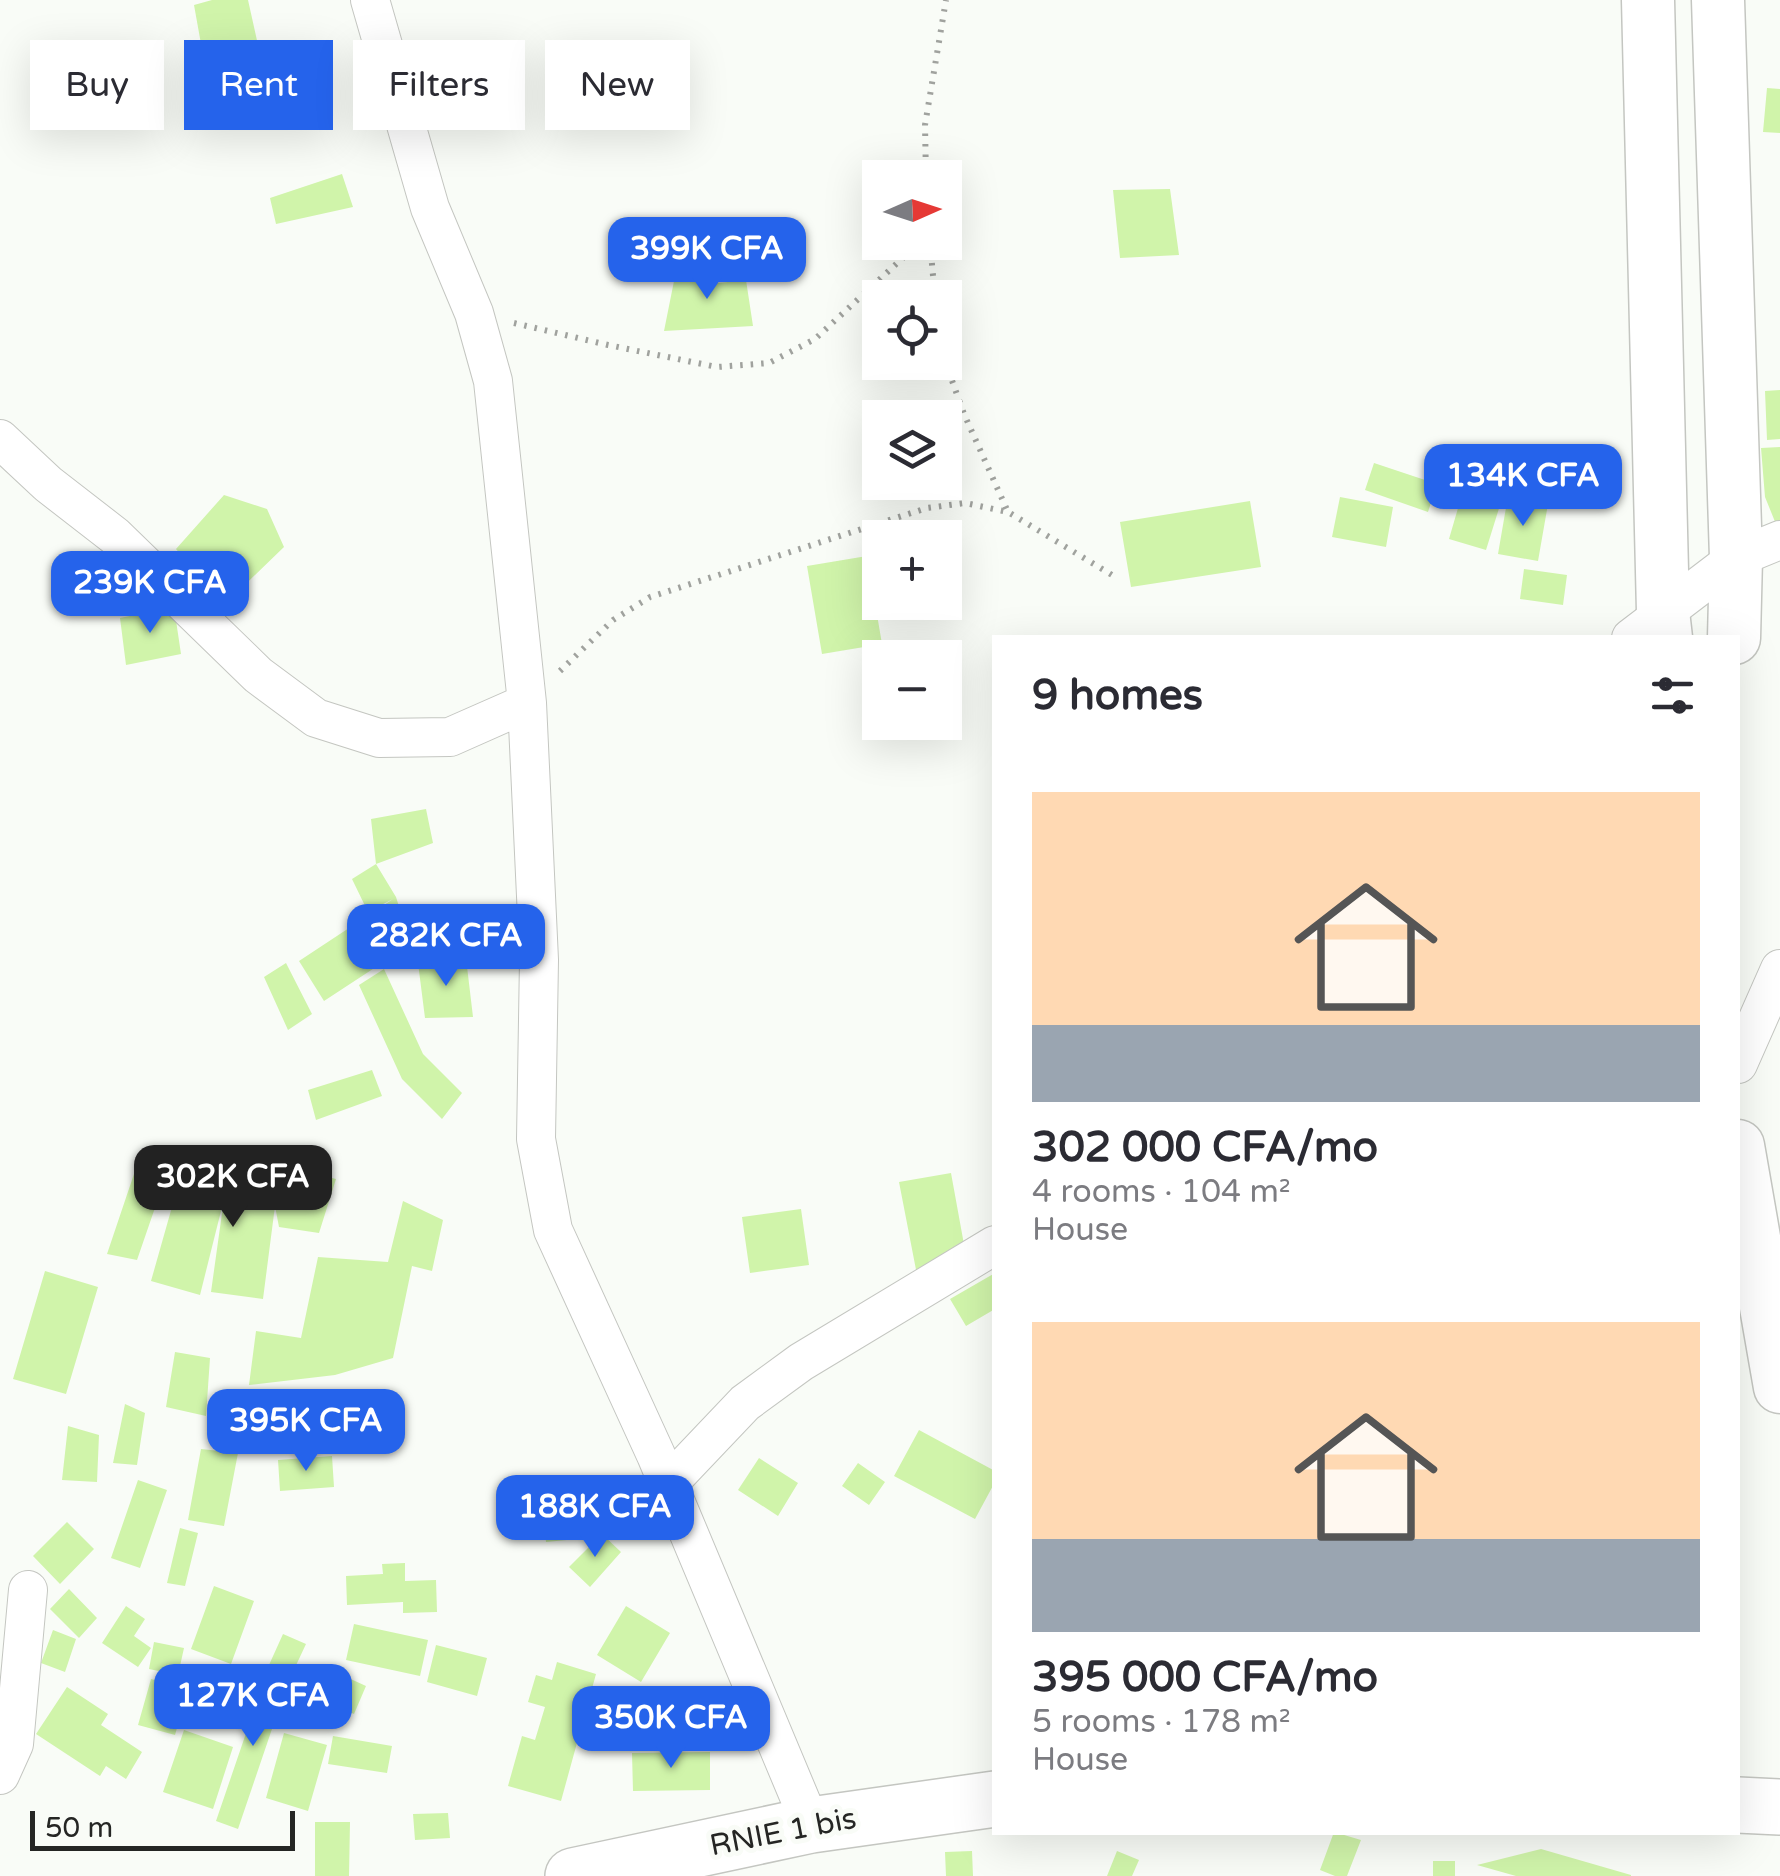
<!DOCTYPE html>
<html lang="en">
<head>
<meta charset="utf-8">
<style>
	body { margin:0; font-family:"Varela Round",sans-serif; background:#f2f2f3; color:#2b2b33; height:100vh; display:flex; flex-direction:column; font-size:38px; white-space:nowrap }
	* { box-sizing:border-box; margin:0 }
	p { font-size:32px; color:#7c7c81 }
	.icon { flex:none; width:55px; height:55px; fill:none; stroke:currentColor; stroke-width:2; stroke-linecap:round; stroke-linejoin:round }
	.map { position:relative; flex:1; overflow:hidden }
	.side { position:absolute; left:992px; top:635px; width:748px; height:1200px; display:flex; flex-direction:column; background:#fff; border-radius:0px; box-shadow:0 10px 40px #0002 }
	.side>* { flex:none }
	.hud { position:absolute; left:30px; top:40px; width:812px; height:90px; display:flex; gap:20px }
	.needle { width:65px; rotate:87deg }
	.buttons { position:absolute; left:862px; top:160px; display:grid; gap:20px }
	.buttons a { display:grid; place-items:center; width:100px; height:100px; border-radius:0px; background:#fff; box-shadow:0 10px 40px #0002; font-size:50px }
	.scale { position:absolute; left:30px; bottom:25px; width:265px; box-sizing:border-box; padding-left:10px; border:5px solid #252624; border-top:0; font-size:28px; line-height:35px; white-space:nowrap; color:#252624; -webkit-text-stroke:8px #f9fcf7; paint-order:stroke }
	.price { position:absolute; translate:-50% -85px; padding:0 22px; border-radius:20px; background:#2563eb; color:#fff; font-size:32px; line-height:65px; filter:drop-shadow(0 2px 5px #0008) }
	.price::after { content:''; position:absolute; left:50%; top:60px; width:30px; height:22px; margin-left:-15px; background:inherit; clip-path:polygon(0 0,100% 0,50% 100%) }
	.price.on { background:#222; color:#fff }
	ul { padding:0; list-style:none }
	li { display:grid; align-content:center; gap:20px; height:530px; padding:0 40px }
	li span { display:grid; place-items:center; height:310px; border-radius:0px; color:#555 }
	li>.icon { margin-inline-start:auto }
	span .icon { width:180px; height:180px; fill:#fffc; stroke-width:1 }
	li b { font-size:42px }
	h2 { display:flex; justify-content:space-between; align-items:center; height:120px; padding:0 40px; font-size:42px }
	.chip { padding:0 35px; border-radius:0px; background:#fff; box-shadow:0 10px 40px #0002; font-size:35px; line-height:90px }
	.chip.on { background:#2563eb; color:#fff }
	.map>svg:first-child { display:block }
	.building { fill:#d0f4aa }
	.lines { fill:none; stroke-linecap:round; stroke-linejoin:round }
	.street-casing { stroke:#c4c6c1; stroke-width:40 }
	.secondary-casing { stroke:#c4c6c1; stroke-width:55 }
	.primary-casing { stroke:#c4c6c1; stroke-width:58 }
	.path { stroke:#a0a29e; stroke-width:6; stroke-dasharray:2.5 8; stroke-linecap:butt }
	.street { stroke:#fff; stroke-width:38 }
	.secondary { stroke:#fff; stroke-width:52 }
	.primary { stroke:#fff; stroke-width:55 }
	.labels { text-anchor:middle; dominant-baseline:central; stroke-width:10; stroke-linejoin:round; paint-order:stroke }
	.street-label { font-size:30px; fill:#252624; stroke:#f9fcf7 }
</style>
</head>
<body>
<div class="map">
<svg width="1780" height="1876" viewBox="0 0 1780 1876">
	<rect width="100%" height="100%" fill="#f9fcf7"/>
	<path class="building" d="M212,0h36l10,45 -55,10 -9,-50z
		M1767,88l13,1v44l-17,-1z
		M342,174l11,33 -77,17 -6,-26z
		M1170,189l9,66 -59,3 -7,-68z
		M709,264l9,19 28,-3 7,46 -89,5 12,-60z
		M1780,390v49l-13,1 -2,-49z
		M1780,447v87l-15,-37 -4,-49z
		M1374,463l63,21 -9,28 -63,-22z
		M1463,491l38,11 -15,48 -37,-11z
		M224,495l43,14 17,38 -60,58 -48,-56z
		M1508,496l40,8 -10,57 -40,-7z
		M1340,497l53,10 -7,40 -54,-10z
		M1250,501l11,66 -130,20 -11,-65z
		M867,556l15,88 -60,10 -15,-88z
		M1524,569l43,6 -4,30 -43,-6z
		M174,607l7,47 -55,11 -6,-47z
		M426,809l7,34 -57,21 -5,-45z
		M376,864l20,33 15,47 -87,57 -25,-40 94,-62 -25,13 -16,-33z
		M466,958l7,59 -48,1 -7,-55z
		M286,963l26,51 -24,16 -24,-53z
		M384,969l39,85 39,39 -20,26 -40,-40 -43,-94z
		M372,1070l10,26 -66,24 -8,-30z
		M185,1161l49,14 -10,24 51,7 13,-39 48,12 -17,54 -40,-6 -4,-21 -12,93 -52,-7 13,-93 -24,96 -49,-14z
		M137,1165l31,5 -31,90 -30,-6z
		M951,1173l14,77 -47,30 -19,-98z
		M403,1201l40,19 -11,51 -20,-5 -19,92 -58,17 -86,10 7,-54 45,7 17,-81 70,5z
		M801,1209l8,56 -59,8 -8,-56z
		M45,1271l53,16 -32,107 -53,-15z
		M995,1273v36l-29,17 -16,-27z
		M175,1352l35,6 -4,58 -40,-9z
		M315,1390l9,46 -86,17 -14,73 -36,-6 13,-71 37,4 -8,-47z
		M125,1404l20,9 -8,52 -24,-2z
		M68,1426l31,9 -2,47 -35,-2z
		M919,1430l76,41v11l-20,37 -81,-43z
		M332,1456l2,31 -54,4 -2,-31z
		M759,1458l39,25 -20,33 -40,-26z
		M858,1463l27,19 -16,23 -27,-19z
		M138,1480l29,10 -27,78 -29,-10z
		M596,1487l6,16 -17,7 -6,-17z
		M573,1496l4,43 -31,3 -4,-43z
		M67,1522l27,27 -34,35 -27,-28z
		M180,1528l18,5 -13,53 -18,-3z
		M602,1534l19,18 -31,35 -21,-20z
		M405,1563v18l31,-1 1,32 -34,1v-11l-56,3 -1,-29 37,-2 -1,-10z
		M214,1586l40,15 -23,63 -40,-15z
		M69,1589l28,29 -18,20 -29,-29z
		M126,1606l19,13 -11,17 17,12 -13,19 -36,-24z
		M626,1606l44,27 -29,49 -44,-27z
		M354,1624l74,16 -8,36 -74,-16z
		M53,1630l23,9 -11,33 -24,-9z
		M283,1634l23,10 -15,32 -22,-11z
		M154,1642l30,6 -6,27 -29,-6z
		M436,1645l51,13 -10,38 -50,-14z
		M557,1662l39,12 -35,127 -53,-15 14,-50 13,4 10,-33 -17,-5 8,-27 16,5z
		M199,1667l25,7 -11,47 -25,-7z
		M268,1669l22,7 -52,153 -22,-8z
		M333,1671l33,15 -12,28 -34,-15z
		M151,1679l37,10 -13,46 -37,-10z
		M67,1687l41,27 -7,11 41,27 -16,27 -20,-13 -6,10 -64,-42z
		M635,1689l17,8 -16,33 -16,-9z
		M232,1693l18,7 -10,26 -17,-8z
		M184,1730l49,17 -20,62 -50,-17z
		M284,1733l43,12 -19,66 -42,-13z
		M333,1736l59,10 -5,27 -59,-9z
		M710,1752v38l-77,1 -1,-38z
		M448,1813l2,25 -35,2 -2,-26z
		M315,1822h35l-1,54h-34z
		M1334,1832l27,8 -14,36h-12l-15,-6z
		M1541,1849l90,26v1h-115l-39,-11z
		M972,1851l1,25h-27l-1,-24z
		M1117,1851l22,9 -7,16h-25z
		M1433,1861h22v15h-22z"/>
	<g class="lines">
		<defs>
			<path id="street" d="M370,0l60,208 44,105 19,68 34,322 12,257 -3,179 17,91 103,225 155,370
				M0,439l48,45 67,52 143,139 58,43 63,20 71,-1 77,-34
				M1631,638l105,-80 44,-18
				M1738,1064l42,-95
				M668,1484l77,-81 56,-41 194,-117
				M0,1775l14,-31 14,-154"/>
			<path id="secondary" d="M1648,0l15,612 3,26
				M1718,0l18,558 -2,80
				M1738,1146l42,241"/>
			<path id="primary" d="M1738,1805l42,2
				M573,1876l238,-51 184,-26"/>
		</defs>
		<use href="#street" class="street-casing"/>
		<use href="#secondary" class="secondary-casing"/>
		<use href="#primary" class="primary-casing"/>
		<path class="path" d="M926,178l-1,-53 21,-125
			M930,242l5,56
			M514,323l94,22 109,22 52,-4 46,-24 105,-97
			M945,361l19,53 44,98
			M560,671l53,-51 37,-23 277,-89 38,-5 43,9 109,66"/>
		<use href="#street" class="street"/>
		<use href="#secondary" class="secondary"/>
		<use href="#primary" class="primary"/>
	</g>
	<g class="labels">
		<g class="street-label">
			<text transform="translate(783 1832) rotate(-11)">RNIE 1 bis</text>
		</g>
	</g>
</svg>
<div class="buttons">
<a><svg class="needle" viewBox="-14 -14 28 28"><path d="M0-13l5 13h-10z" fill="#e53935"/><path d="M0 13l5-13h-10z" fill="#7c7c81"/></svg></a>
<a><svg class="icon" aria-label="locate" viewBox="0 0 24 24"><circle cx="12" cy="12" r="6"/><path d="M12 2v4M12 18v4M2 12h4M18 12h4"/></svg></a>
<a><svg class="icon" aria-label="layers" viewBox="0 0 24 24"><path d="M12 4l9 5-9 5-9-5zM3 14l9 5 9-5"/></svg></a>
<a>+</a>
<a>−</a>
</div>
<div class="scale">50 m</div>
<b class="price" style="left:707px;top:302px">399K CFA</b>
<b class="price" style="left:1523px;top:529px">134K CFA</b>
<b class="price" style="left:150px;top:636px">239K CFA</b>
<b class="price" style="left:446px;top:989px">282K CFA</b>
<b class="price on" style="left:233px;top:1230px">302K CFA</b>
<b class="price" style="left:306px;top:1474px">395K CFA</b>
<b class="price" style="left:595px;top:1560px">188K CFA</b>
<b class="price" style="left:253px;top:1749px">127K CFA</b>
<b class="price" style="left:671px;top:1771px">350K CFA</b>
<div class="hud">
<a class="chip">Buy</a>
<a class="chip on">Rent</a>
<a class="chip">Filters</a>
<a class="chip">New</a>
</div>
<section class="side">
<h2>9 homes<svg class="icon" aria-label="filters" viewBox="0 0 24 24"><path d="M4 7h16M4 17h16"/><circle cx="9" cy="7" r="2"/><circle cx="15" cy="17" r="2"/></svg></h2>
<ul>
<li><span style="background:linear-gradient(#ffd9b3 75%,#9aa5b1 0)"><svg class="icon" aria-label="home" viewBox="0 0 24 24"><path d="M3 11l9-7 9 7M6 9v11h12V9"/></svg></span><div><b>302 000 CFA/mo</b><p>4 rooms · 104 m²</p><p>House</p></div></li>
<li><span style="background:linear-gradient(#ffd9b3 70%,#9aa5b1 0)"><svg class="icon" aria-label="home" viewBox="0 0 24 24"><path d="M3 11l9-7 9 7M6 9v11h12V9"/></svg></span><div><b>395 000 CFA/mo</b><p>5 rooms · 178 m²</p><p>House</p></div></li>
</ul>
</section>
</div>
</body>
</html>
